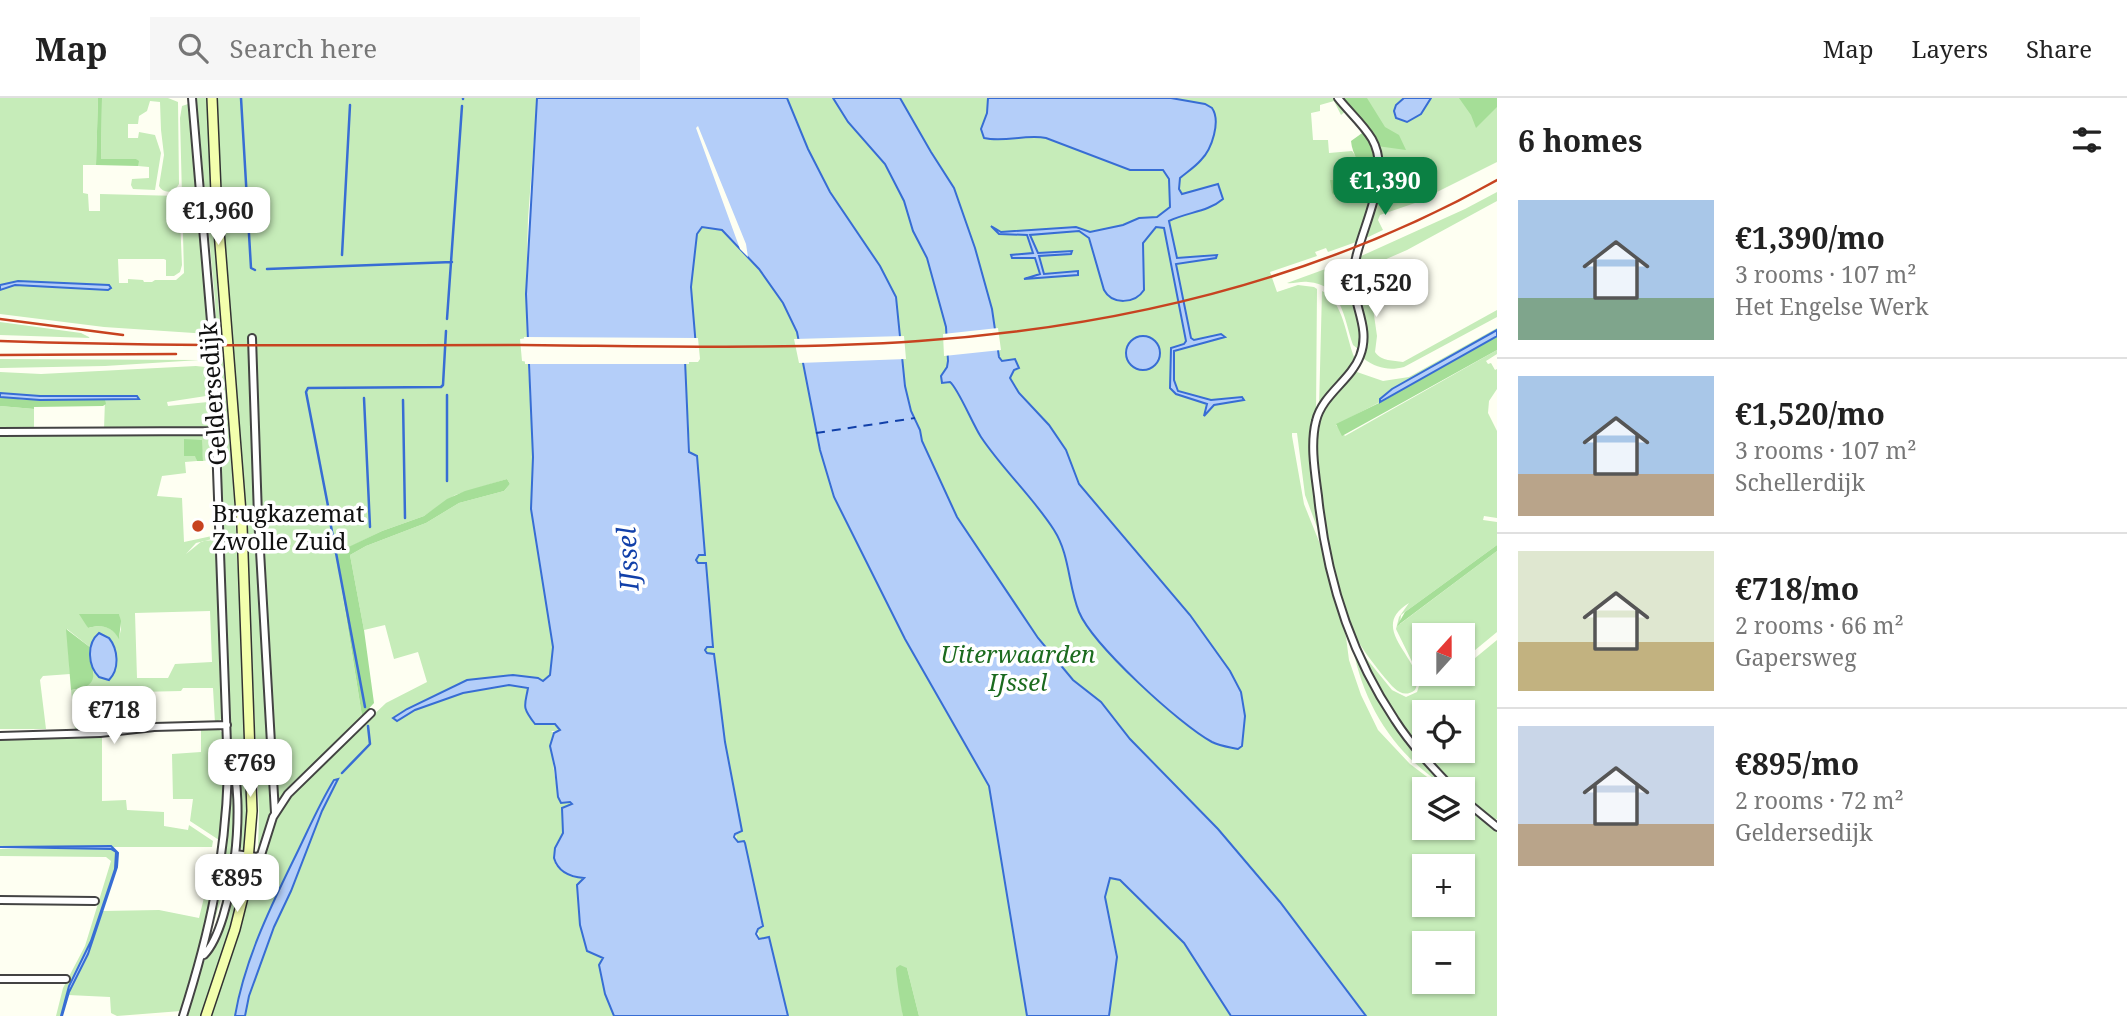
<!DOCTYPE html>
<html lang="en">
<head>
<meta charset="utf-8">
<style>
	body { margin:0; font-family:"Noto Serif",serif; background:#f6f6f6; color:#222; height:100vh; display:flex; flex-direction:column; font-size:26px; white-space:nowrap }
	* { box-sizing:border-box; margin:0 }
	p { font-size:23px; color:#767676 }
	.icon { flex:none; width:38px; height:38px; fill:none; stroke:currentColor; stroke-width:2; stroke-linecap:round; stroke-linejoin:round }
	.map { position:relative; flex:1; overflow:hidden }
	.panel { display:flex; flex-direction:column; background:#fff; width:630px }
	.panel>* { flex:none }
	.needle { width:46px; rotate:21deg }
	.tools { position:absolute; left:1412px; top:525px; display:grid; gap:14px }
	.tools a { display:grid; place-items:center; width:63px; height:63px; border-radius:0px; background:#fff; box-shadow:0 2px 5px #0004; font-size:35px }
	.price { position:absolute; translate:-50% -60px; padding:0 16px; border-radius:14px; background:#fff; color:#222; font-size:23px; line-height:46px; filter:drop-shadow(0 2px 4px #0008) }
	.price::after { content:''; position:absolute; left:50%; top:42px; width:21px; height:16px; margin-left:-10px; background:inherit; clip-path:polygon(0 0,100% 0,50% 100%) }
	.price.selected { background:#0b8043; color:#fff }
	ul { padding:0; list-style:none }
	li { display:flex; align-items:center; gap:21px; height:175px; padding:0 21px }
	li+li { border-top:2px solid #e0e0e0 }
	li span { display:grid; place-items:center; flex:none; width:196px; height:140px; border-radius:0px; color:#555 }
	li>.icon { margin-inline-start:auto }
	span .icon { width:84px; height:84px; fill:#fffc; stroke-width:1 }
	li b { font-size:30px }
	h2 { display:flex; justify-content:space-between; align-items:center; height:84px; padding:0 21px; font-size:30px }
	header { display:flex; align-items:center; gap:42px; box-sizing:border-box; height:98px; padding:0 35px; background:#fff; border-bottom:2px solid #e0e0e0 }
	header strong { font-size:33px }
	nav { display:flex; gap:38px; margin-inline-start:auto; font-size:24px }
	.search { width:490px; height:63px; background:#f6f6f6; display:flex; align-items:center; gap:18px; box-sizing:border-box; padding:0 24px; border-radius:0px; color:#767676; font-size:26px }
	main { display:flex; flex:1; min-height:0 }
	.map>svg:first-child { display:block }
	.green { fill:#c6ecb9; fill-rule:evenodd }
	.forest { fill:#a5de97 }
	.water { fill:#b4cef9; stroke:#376dd4; stroke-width:2 }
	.pier { fill:#fefff2 }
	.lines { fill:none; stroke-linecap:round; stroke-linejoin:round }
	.stream { stroke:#376dd4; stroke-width:2.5 }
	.ferry { stroke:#1140a9; stroke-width:2; stroke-dasharray:9 7; stroke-linecap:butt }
	.minor-casing { stroke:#434343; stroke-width:10 }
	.secondary-casing { stroke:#323232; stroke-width:12 }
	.minor { stroke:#fff; stroke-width:6 }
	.secondary { stroke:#f3ffad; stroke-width:9 }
	.rail { stroke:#c74320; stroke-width:2.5 }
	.poi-dot { fill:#c74320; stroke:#fff; stroke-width:2.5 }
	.labels { text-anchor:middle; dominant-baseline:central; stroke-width:7; stroke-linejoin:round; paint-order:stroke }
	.street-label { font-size:24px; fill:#101010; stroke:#fff }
	.poi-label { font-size:24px; fill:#101010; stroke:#fff; text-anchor:start }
	.park-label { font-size:24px; font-style:italic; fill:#1c6b1f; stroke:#fff }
	.water-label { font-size:26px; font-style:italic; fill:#1140a9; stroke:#fff }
</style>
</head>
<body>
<header>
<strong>Map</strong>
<div class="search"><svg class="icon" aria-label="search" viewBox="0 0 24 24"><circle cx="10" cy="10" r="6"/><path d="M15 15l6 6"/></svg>Search here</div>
<nav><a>Map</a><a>Layers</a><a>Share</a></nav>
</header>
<main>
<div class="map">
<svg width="1497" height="918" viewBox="0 0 1497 918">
	<rect width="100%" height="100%" fill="#fefff2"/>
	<path class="green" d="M0,0h98l-2,67h-13v28l5,1 1,17h11v-17l79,2 3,69 -2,7 -6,4h-8v-16l-2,-1h-46l1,24h9v-4l15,1 1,2h8l3,-2h21l8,-7 -4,-155 2,-12 6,-2 21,230 -105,-7 -104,-13v-24l15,-5 93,5 3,-3 -2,-2 -91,-4 -18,4z
		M102,0h66l10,4 1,82 -4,6c-6,3 -13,2 -16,-4l5,-31 -3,-25 -1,-28 -10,-1 -3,10 -8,5 -1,8h-10v14h10l1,-6 16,3 6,18 -6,37 -22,-1 -2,-4 1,-6 17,-1v-11l-11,-1 -2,-7h-35z
		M196,0h11l11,202 16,195 10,187 3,117 -1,52 -4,-1 -3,-7 -3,-73 -5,-25 -16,-445z
		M216,0h321l-9,121 -2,75 1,44 -7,1 2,22 6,1 5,95 -2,52 22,138 -3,28 -7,6 -5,-3 -25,-3 -46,5 -60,29 -14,10 3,2c38,-29 85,-44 133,-33l5,26 5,10 20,-1 1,8h-9l3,2c-2,4 -3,8 -3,11 0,8 6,51 9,57l12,-2 2,9 -12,3c0,7 2,15 1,22 0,8 -8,12 -9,20 -3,21 21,24 35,20l3,8 -15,4 3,40 7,26 16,7 -4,7 6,29 9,22h-403l33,-103 10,-53 9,-4 5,-11 1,-18 -7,20 -4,3 1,-37 -15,-319 -16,-194zM507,381l3,5 -6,7 -45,12 -33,20 -60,23 -16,9 14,75 21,-5 9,34 24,-7 9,30 -41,21 -19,18 -5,-5 -26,-162 46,-23 42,-15 31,-21z
		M694,0h803v64l-82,41 -35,12 -2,5 5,10 -19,9 9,-23h-4l-10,25 -31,11 -2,-4 -11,4 2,4 -47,16 7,20 21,-7 16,2 3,2 -1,127 -2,6 7,116 -16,-43 -8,-62h-5v3l12,68 20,50 22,83 3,23 12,35 17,35 32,34 33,25h-19v39h39v-26l34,28v186h-578l-12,-48 -9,13 5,35h-126l-41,-181 -30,-185 -10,-93 -11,-195zM1334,3l7,14 5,-4 24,29 3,45 -39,11 2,-6 28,-8 -4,-20 -8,-11 -23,2 -1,-13h-15l-2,-27 9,-2v-6zM1424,768h39v39h-39zM1424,845h39v39h-39z
		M1497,94v9l-90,49 -39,17v2h-7l-3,-4 1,-8 106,-48z
		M1353,161c-3,30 15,62 5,90l-5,-4c-9,-26 -11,-61 -45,-63 -7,-1 -15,2 -21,1z
		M1368,175l9,63 -2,16c7,10 18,8 28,10l94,-52v7l-93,50c-15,4 -27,1 -40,-8l-1,-4c2,-9 4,-18 3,-27 -2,-17 -21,-46 2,-55z
		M1322,193c22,10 24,48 33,68l-36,49z
		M0,224l81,11 10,5 -91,-3z
		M1497,230v2l-105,59 -12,10v3l-44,23 9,11 152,-86v4l-11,7 2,3 3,-1 4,7 2,-1v20l-8,12 -1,12 9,18v87l-13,-2 -1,4 14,2v23l-92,67 -4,3 -1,9 97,-73v81l-34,28v-25h-39v39h22l-8,6 4,4 13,-10h8v-6l34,-28v179l-4,1 -30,-25v-6h-7c-41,-38 -70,-86 -94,-136l30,37 14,7 11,-5 3,-9 -1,-7 -23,-47 3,-12 10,-14c-45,27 20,59 6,87 -13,10 -22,-3 -30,-12 -14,-17 -26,-33 -36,-53 -18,-40 -41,-164 -30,-206 5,-18 23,-34 35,-48l29,10 26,-4zM1424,614h39v39h-39z
		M0,261l200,1 -95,6 -105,2z
		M196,268l9,1 -3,11 4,-12h4c1,10 5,23 -4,30l-39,6 1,4 40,-4 4,5 1,17 -7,4 -102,1 1,-29h32v-4h-97l-40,-3v-21l41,2z
		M0,308l34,3v21h-34z
		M207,334l6,7 1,20 -11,2 -2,-22 -5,17 1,5 -12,1 1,11 -24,3 -5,20 25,2 2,44 28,-6v3l-16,4 -10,11 16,-13 13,-1 9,177 -9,6 -2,-35h-30l-2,3 -44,1 -1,5h-9v30l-52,3 -4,-40c30,-2 23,-24 20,-46v4l-24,-19 3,45 -27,2 -3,4 6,49h-46v-295zM210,513l2,51 -37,2 -7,14h-31l-2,-65zM119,516l2,15 -2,9c-7,-12 -18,-14 -31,-10l-3,-7z
		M1353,550l68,110 27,30c-52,-32 -84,-81 -95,-140z
		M217,630l8,7 -4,103 -2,2 -29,-19 3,-22h-20l-1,-45 29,-2v-23z
		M102,638v65l24,-1 1,10 37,2v14l24,4 1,-5 24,16 -1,6h-212v-108z
		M231,665c6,61 3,100 -17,159 12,-52 16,-105 17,-159z
		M107,750l9,4 -1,17 -24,72 -22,45 -8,30h-5l7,-28 22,-42 26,-85 -5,-4 -106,-1v-7z
		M240,761h5l-6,40 -37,117h-17l15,-47 13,-25z
		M213,763l5,5c-9,49 -21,98 -37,145l-64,5 -6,-3 -1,-16 -42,-2 20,-41 15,-43 56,-1 40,8z"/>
	<path class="forest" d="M98,0h4l-1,61h35l3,2 -1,5 -42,-1z
		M1340,0h27l18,29 14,8 7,15 -29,-4z
		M1459,0h38v9l-21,21 -5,-13z
		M1365,33c11,21 12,30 9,54l-31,12h-7l-4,-4 -2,-13h3l3,10 28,-8c-1,-17 -12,-26 -13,-41z
		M1497,238v14l-155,86 -6,-12 45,-22z
		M0,299l27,3h78l1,4 -3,2 -69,1v2l-34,-3z
		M184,341l18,1 1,21h-6l-2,-5h-11z
		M507,381l3,5 -6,7 -45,12 -33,20 -60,23 -16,9 14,75 10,73 -12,13 -26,-163 46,-22 42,-15 23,-17 18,-8z
		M1497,447v6l-100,75 8,-14z
		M79,516h40l2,7 -2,18c-7,-13 -18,-15 -31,-11z
		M66,531l25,19c-1,21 14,39 -20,42z
		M900,867l7,3 12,48h-16c-2,-9 -7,-40 -7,-48z"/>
	<path class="water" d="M537,0h250l21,51 22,43 50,74 16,31 9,89 6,25 9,19 2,11 35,76 81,121 35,42 28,22 29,37 88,90 62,73 86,114h-135l-47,-73 -64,-63 -10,-2 -5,19 12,60 -8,59h-82l-38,-230 -84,-147 -71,-142 -14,-47 -23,-118 -14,-29 -24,-34 -37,-39 -20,-3 -5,7 -6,53 6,72 -12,1 4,92 8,4 8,99h-6l-3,5 2,3h8l7,84h-6l-2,3 2,3 7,1 11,88 17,89 -7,3 -1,3 4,5 6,-1 1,2 18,83 -5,3 -2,5 3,5 10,-2 19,79h-174l-9,-22 -6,-29 4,-7 -16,-7 -7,-26 -3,-40 7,-7c-13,-1 -26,-6 -30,-20l1,-10 8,-15 -1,-25 10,-4 -2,-2 -9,1 -3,-6 -3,-29 -5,-22 4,-13 6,-3 -5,-6h-20c-14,-18 -10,-18 -7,-36l-19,-3 -46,8 -48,17 -18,11 -4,-3 14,-9 60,-29 46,-5 25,3 5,3 7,-6 3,-28 -22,-138 2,-52 -7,-163z
		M833,0h67l31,54 23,36 21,60 17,61 7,48 3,4 13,-2 4,9 -5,2 -4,8 9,15 30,32 17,25 13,34 111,131 40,56 11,21 4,24 -3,30 -4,3c-9,-2 -18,-3 -26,-7 -33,-18 -119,-97 -133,-130 -11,-27 -9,-57 -25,-82 -21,-33 -51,-60 -73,-93 -8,-12 -23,-49 -31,-55l-8,1 -1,-7 6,-9 1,-6 -2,-34 -19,-69 -14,-27 -9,-30 -19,-37 -37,-42z
		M988,0h183l34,6 7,4c9,13 0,41 -11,52 -6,7 -14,12 -21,18l-1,11 3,5 36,-10 5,15c-15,13 -36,13 -54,22l8,37 40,-3 -1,3 -40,6 15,74 3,2 27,-6 4,3 -51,14v29l4,11 33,9 31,-3 2,3 -30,5 -10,11 3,-12 -31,-10 -6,-6 1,-40 13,-4 2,-3 -22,-113 -8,-1 -13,16 1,47c-9,14 -32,15 -40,0l-15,-52 -10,-7 -49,4 8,18 34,-2 -1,3 -32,2 5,18 34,-3v4l-54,4 16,-5 -5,-16h-23l-1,-3 22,-2 -6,-18 -28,-1 -8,-8 10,6 75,-5 14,5 33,-7 16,-7 18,-1 13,-10 -1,-28 -6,-9h-33l-84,-32c-21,-4 -42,5 -62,0l-3,-9 6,-16z
		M1404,0h27l-10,16 -14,8 -11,-4 -2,-7 2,-6z
		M18,183l91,4 2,3 -3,2 -93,-5 -15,5v-5z
		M1497,232v6l-117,66v-3l12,-10z
		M1126 255a17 17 0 1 1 34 0a17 17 0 1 1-34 0Z
		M0,295l40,3h97l2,3 -99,1 -40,-3z
		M99,535l10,5c9,11 11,31 0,42l-10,-3c-11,-11 -13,-33 0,-44z
		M338,681l-16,32 -31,80 -17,36 -25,69 -4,20h-10c9,-54 34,-106 58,-155 14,-28 25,-55 41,-81z
		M111,748l7,7 -1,14 -29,87 -19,38 -7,24h-1l8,-30 22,-45 24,-72 1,-17 -5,-3 -111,-2z"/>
	<path class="pier" d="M698,28l48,118 2,13 -8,-8 -44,-121z
		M998,230l3,22 -57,6 -1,-22z
		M904,238l2,23 -107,4 -5,-24z
		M524,239l174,1 2,21 -2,3h-9v2h-164z"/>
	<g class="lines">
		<path class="stream" d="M241,0l10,170 4,2
			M463,1v-1
			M342,157l8,-150
			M267,171l185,-7
			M447,221l15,-213
			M364,300l6,129
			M403,302l2,118
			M447,383v-86
			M329,413l-23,-119 2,-4 133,-1 2,-2 3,-54
			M330,423l35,186
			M342,675l28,-29 -2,-18"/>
		<path class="ferry" d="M816,335l99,-15"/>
		<defs>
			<path id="minor" d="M1338,0c11,14 25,26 34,41 23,40 -18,98 -19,139 0,28 18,50 7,78 -9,24 -38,39 -44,65 -6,23 -1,52 2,75 8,78 32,157 77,224 16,25 37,47 58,69
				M252,240l6,178 17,297
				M0,334l216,-1
				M0,638l100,-3 54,-6 73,-2
				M1463,701l34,28
				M235,756l22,3 4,-2 12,-38 15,-23 83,-81
				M0,802l95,1
				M204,857c30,-31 43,-159 26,-199
				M0,881h66
				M183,918c27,-85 42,-154 45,-244l-16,-439 -20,-235"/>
			<path id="secondary" d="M206,918l29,-87 11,-44 6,-74 -10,-285 -26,-334 -4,-94"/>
		</defs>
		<use href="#minor" class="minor-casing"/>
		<use href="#secondary" class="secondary-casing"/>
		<use href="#minor" class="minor"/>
		<use href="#secondary" class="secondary"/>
		<path class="rail" d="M0,221l123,16
			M0,243c173,6 347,4 521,4 132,1 266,5 398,-4 201,-14 401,-62 578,-161
			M0,257l176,-1"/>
	</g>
	<circle class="poi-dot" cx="198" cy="428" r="7"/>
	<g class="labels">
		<g class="street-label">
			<text transform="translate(212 296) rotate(-94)">Geldersedijk</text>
		</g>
		<g class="poi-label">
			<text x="212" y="414">Brugkazemat<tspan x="212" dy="28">Zwolle Zuid</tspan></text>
		</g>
		<g class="park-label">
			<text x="1018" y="555">Uiterwaarden<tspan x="1018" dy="28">IJssel</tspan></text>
		</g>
		<g class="water-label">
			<text transform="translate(627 461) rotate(-93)">IJssel</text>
		</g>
	</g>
</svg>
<div class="tools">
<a><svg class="needle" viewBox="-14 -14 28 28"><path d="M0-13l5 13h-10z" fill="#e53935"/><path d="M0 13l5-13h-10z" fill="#767676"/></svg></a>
<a><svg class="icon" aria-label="locate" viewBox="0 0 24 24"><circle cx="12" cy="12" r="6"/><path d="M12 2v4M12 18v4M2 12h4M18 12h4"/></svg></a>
<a><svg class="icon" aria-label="layers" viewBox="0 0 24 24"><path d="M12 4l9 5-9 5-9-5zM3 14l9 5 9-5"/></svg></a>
<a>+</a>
<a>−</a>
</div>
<b class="price selected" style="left:1385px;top:119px">€1,390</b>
<b class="price" style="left:218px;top:149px">€1,960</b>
<b class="price" style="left:1376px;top:221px">€1,520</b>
<b class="price" style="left:114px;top:648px">€718</b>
<b class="price" style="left:250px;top:701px">€769</b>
<b class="price" style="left:237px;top:816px">€895</b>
</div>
<section class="panel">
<h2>6 homes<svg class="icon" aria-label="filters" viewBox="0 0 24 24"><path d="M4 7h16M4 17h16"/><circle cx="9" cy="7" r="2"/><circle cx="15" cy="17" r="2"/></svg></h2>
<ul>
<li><span style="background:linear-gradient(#a9c7e8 70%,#7fa58c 0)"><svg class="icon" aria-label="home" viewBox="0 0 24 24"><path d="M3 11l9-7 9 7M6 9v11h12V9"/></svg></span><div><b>€1,390/mo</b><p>3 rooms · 107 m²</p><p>Het Engelse Werk</p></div></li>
<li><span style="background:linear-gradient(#a9c7e8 70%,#b9a48a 0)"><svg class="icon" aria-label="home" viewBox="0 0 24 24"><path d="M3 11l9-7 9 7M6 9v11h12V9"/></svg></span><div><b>€1,520/mo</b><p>3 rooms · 107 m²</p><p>Schellerdijk</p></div></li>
<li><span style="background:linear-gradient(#dfe7d0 65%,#c2b280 0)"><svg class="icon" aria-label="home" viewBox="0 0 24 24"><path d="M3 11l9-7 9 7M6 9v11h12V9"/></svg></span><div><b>€718/mo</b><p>2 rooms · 66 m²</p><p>Gapersweg</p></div></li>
<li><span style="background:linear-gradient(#c9d6e8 70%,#b9a48a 0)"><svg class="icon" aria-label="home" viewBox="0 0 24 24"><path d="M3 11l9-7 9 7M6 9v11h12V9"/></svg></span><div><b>€895/mo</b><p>2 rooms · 72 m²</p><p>Geldersedijk</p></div></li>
</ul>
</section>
</main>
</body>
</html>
